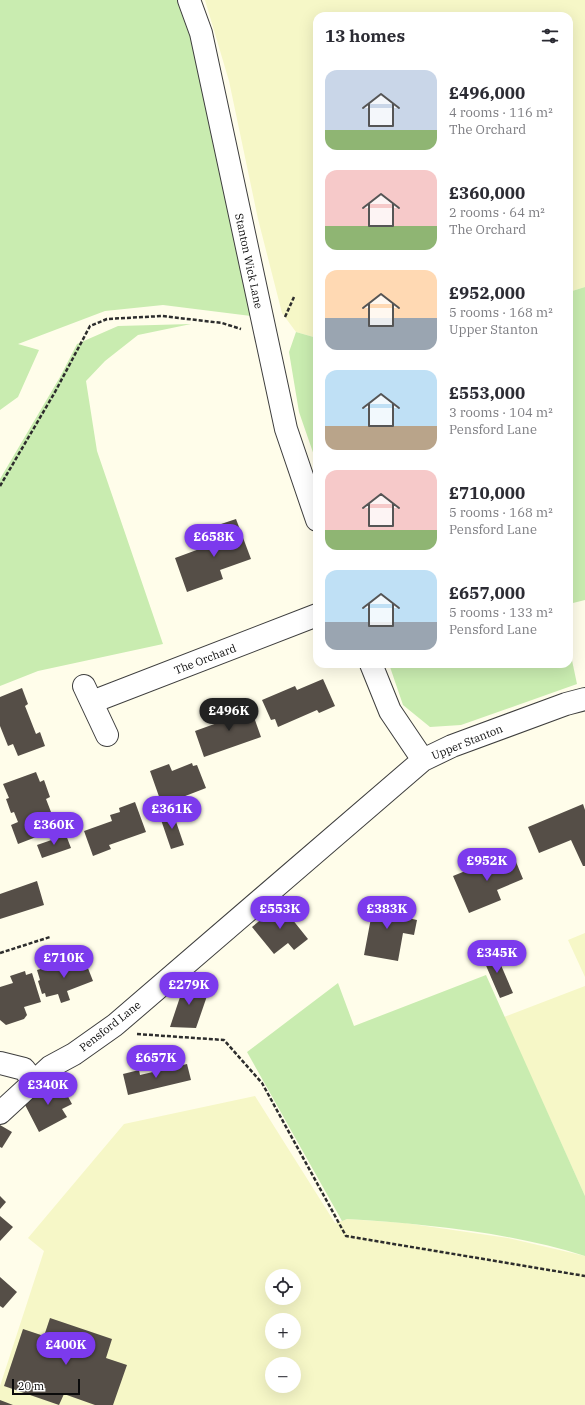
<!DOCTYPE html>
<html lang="en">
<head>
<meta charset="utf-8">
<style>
	body { margin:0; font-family:"IBM Plex Serif",serif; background:#f7f7f7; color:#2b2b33; height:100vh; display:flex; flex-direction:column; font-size:15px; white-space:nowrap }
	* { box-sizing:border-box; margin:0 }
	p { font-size:13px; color:#7c7c81 }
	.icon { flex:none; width:22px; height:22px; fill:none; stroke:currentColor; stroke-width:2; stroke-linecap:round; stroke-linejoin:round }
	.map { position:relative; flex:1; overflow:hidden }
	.panel { position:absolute; left:313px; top:12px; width:260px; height:656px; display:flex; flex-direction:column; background:#fff; border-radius:12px; box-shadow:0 4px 16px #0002 }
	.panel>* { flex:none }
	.tools { position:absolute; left:265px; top:1269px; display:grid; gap:8px }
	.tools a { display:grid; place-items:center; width:36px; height:36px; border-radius:50%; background:#fff; box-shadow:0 4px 16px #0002; font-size:20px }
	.scale { position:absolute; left:12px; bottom:10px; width:68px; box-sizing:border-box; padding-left:4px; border:2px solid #0b0b0b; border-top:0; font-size:11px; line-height:14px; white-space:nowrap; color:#0b0b0b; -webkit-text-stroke:3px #fff; paint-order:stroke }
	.price { position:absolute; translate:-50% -34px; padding:0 9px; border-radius:14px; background:#7c3aed; color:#fff; font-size:13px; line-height:26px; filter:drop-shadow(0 1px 2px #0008) }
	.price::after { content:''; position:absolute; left:50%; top:24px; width:12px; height:9px; margin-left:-6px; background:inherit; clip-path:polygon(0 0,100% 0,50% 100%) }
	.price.on { background:#222; color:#fff }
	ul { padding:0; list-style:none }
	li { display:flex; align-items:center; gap:12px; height:100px; padding:0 12px }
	li span { display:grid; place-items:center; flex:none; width:112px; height:80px; border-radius:12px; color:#555 }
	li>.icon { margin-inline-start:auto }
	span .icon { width:48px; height:48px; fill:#fffc; stroke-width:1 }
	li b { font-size:17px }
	h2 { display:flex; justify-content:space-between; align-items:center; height:48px; padding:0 12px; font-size:17px }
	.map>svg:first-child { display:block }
	.farmland { fill:#f6f7c7; fill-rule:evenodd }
	.green { fill:#c9ecb0 }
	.building { fill:#554e47 }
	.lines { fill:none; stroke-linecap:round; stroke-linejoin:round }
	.minor-casing { stroke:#3e3e3e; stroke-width:24 }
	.path { stroke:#2d2d2d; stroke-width:2.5; stroke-dasharray:4 2; stroke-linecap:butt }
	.minor { stroke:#fff; stroke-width:22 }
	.labels { text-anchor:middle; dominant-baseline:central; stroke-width:4; stroke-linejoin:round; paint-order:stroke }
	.street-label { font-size:11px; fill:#0b0b0b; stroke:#fff }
</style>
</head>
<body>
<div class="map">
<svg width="585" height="1405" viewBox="0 0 585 1405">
	<rect width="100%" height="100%" fill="#fffdea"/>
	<path class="farmland" d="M205,0h380v287l-16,5v-276h-252v322l-21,-6 -14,-19 -24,-94 -29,-138z
		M585,933v44l-17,-37z
		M585,986v210l-81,-179z
		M255,1096l80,127 12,-4 58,4 103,15 77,18v149h-585v-19l44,-135 -16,-13 96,-114zM272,1276h22v22h-22zM272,1320h22v22h-22zM272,1364h22v22h-22z"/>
	<path class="green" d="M0,0h177l13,34 61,282 -88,-11 -58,6 -87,33 21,6 -21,47 -18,13z
		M585,287v313l-16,4v-312z
		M191,324l-53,11 -33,26 -19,20 11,70 66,193 -125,27 -38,15v-207l60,-102 17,-33 41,-18z
		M296,332l21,6v126l-18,-52 -10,-60z
		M569,646l8,38 -116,41 -31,2 -27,-22 -14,-41h180z
		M486,975l99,221v60c-76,-24 -159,-32 -238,-37l-5,2 -95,-169 91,-69 16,43z"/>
	<path class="building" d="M236,519l15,40 -31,11 3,9 -36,13 -12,-34 46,-17 -6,-15z
		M323,679l12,27 -16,7 -2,-3 -39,17 -3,-8 -4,1 -9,-20 33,-14 2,4z
		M22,688l6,16 -3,2 11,28 4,-2 5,14 -27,10 -5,-12 -5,2 -8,-20v-29z
		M249,703l12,34 -57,20 -9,-26 36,-13 -3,-7z
		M192,763l1,3 4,-1 9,23 -44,17 -12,-34 19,-7 3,7z
		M36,772l4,10 4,-2 6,17 -4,2 5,13 -14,5 7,17 -26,10 -7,-19 7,-3 -4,-10 -3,1 -5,-14 3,-1 -6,-14z
		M135,802l11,30 -37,13 2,4 -18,7 -9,-25 28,-10 -2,-6 10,-3 -1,-4z
		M583,804l2,6v56h-2l-12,-26 -32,13 -11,-26z
		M172,810l12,35 -13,4 -12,-35z
		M66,835l5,13 -29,10 -5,-13z
		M512,852l11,27 -26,11 4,10 -32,13 -16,-37z
		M37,881l7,24 -44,14v-25z
		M375,897l23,4 -3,14 22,5 -3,15 -11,-2 -5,28 -34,-6z
		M280,904l28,35 -14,11 -6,-7 -14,11 -22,-27z
		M494,949l19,44 -13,5 -19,-44z
		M84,958l9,23 -26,10 3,9 -9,3 -3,-9 -12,3 -1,-4 -3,1 -4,-13 2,-1 -3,-10 14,-4 1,3z
		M25,971l1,4 6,-2 9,29 -17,5 3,8 -3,4 -18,6 -6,-5v-33l13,-4 -3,-7z
		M186,979l18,7 -3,8 6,2 -11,32 -26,-1z
		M187,1064l4,16 -63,15 -5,-21 16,-4 1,5z
		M59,1080l13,24 -10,5 5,8 -28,15 -17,-33z
		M0,1125l12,7 -10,16 -2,-1z
		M0,1196l6,6 -6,7z
		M0,1216l13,11 -13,14z
		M0,1277l17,15 -14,16 -3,-2z
		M50,1318l62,21 -6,19 21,7 -14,40h-18l-31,-11 -5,11 -55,-19 19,-57 21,7z
		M0,1400l13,5h-13z"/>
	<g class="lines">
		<defs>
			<path id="minor" d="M189,0l12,33 85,396 31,91
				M371,664l19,47 33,49
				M84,686l23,49
				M92,702l225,-87
				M0,1063l24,6 10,13
				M0,1113l50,-46 24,-13 41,-29 308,-265 29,-14 114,-42 19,-5"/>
		</defs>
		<use href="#minor" class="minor-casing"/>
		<path class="path" d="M285,317l9,-20
			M0,486l55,-94 35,-66 17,-7 55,-3 60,7 19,6
			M0,953l50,-16
			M137,1034l87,6 38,43 84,153 239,40"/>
		<use href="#minor" class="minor"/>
	</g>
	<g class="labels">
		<g class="street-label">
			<text transform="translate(249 261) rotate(78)">Stanton Wick Lane</text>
			<text transform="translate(205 659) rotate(-21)">The Orchard</text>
			<text transform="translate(467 742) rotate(-22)">Upper Stanton</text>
			<text transform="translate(110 1026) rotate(-38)">Pensford Lane</text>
		</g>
	</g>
</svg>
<div class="tools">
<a><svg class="icon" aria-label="locate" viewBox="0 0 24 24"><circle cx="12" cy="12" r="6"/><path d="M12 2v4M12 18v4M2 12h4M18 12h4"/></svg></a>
<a>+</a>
<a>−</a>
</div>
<div class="scale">20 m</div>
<b class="price" style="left:214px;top:558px">£658K</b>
<b class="price on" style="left:229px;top:732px">£496K</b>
<b class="price" style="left:172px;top:830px">£361K</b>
<b class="price" style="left:54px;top:846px">£360K</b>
<b class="price" style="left:487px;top:882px">£952K</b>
<b class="price" style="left:280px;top:930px">£553K</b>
<b class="price" style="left:387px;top:930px">£383K</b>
<b class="price" style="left:497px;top:974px">£345K</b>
<b class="price" style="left:64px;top:979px">£710K</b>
<b class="price" style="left:189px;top:1006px">£279K</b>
<b class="price" style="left:156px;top:1079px">£657K</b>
<b class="price" style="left:48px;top:1106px">£340K</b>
<b class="price" style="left:66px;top:1366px">£400K</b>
<section class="panel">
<h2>13 homes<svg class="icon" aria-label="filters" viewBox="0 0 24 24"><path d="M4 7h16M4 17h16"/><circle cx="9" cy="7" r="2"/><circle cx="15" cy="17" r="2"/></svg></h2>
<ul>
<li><span style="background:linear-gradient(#c9d6e8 75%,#8fb573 0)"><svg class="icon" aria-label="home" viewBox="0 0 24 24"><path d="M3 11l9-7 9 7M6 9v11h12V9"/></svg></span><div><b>£496,000</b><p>4 rooms · 116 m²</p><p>The Orchard</p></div></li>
<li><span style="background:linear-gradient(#f6c9c9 70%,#8fb573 0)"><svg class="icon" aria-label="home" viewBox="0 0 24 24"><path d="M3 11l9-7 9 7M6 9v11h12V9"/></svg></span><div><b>£360,000</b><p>2 rooms · 64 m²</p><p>The Orchard</p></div></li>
<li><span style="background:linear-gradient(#ffd9b3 60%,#9aa5b1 0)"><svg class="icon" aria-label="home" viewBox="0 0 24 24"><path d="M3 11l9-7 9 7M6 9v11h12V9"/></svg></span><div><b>£952,000</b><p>5 rooms · 168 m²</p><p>Upper Stanton</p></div></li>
<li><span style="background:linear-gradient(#bfe0f5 70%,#b9a48a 0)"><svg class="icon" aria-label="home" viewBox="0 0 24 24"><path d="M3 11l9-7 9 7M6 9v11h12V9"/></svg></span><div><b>£553,000</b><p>3 rooms · 104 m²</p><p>Pensford Lane</p></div></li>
<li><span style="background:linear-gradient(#f6c9c9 75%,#8fb573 0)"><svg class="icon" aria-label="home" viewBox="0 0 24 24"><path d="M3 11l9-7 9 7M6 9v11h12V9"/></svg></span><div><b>£710,000</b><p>5 rooms · 168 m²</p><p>Pensford Lane</p></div></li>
<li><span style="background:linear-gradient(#bfe0f5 65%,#9aa5b1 0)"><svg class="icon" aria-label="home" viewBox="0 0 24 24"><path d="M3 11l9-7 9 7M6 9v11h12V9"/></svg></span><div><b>£657,000</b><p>5 rooms · 133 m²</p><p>Pensford Lane</p></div></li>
</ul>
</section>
</div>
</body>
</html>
